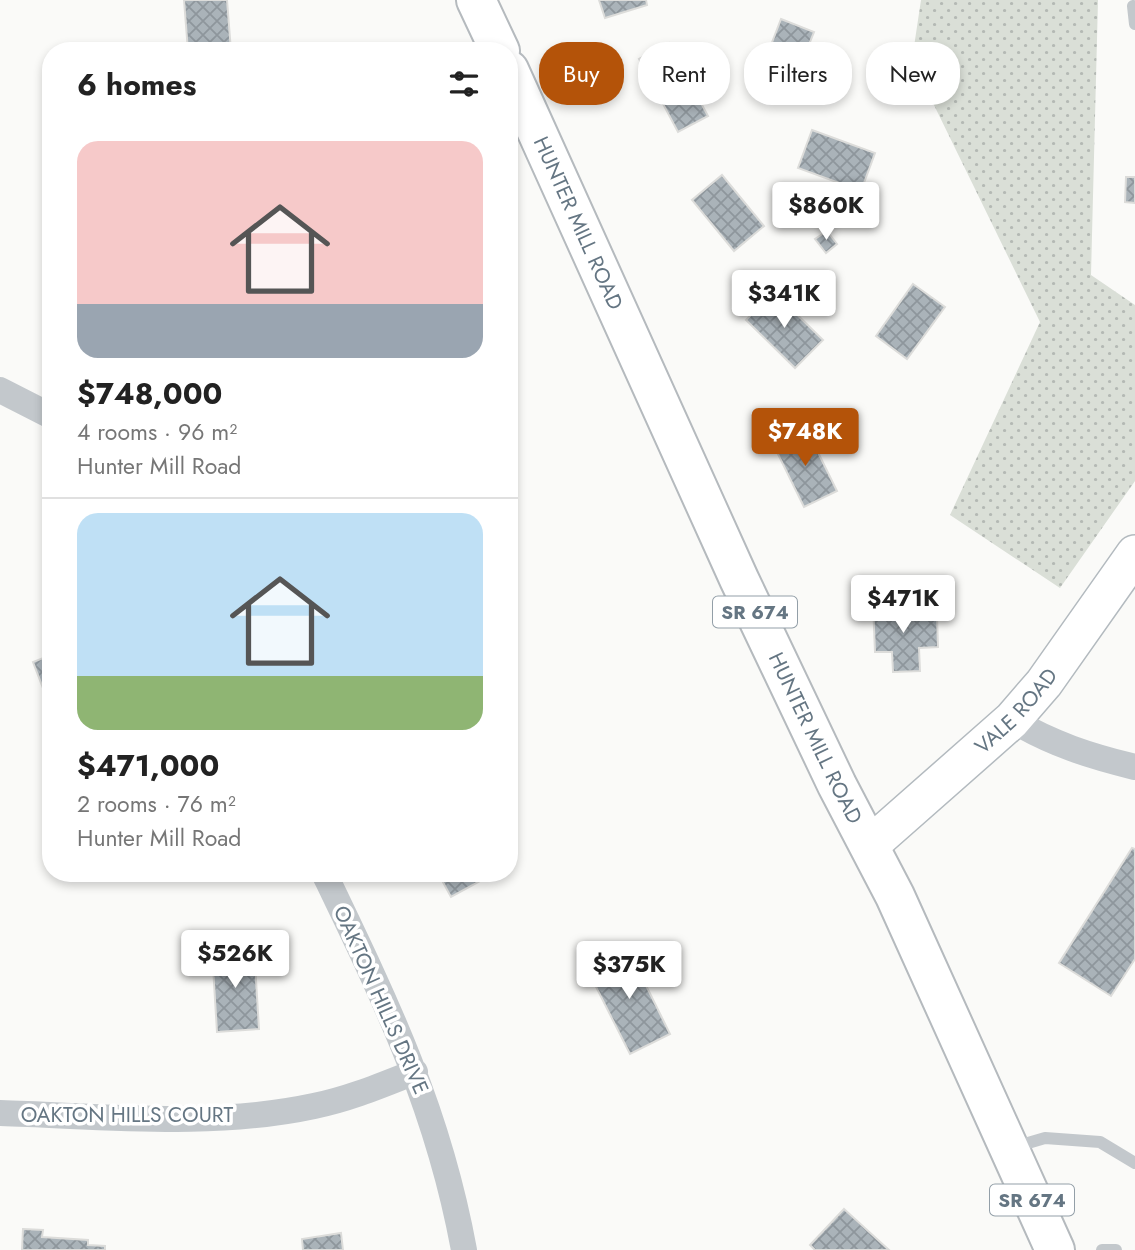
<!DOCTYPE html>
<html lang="en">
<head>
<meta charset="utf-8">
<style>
	body { margin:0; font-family:Jost,sans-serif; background:#f2f2f2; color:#222; height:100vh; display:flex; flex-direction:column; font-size:26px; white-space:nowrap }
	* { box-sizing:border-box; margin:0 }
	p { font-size:23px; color:#767676 }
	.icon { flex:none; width:38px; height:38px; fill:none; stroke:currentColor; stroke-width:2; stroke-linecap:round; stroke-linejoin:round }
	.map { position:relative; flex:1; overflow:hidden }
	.panel { position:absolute; left:42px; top:42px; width:476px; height:840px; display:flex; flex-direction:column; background:#fff; border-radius:28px; box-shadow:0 4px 10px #0003 }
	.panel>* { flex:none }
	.guide { position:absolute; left:539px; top:42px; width:490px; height:63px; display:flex; gap:14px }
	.price { position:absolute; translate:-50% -60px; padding:0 16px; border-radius:7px; background:#fff; color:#222; font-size:23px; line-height:46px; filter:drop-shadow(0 2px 4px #0008) }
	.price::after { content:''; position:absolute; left:50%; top:42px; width:21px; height:16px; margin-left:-10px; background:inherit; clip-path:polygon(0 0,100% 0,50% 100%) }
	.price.selected { background:#b45309; color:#fff }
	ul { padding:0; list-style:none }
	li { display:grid; align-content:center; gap:14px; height:371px; padding:0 35px }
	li+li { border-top:2px solid #e0e0e0 }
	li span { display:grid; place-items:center; height:217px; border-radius:21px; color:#555 }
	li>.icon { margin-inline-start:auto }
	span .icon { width:126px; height:126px; fill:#fffc; stroke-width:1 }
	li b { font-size:30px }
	h2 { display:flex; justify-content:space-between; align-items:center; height:84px; padding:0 35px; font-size:30px }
	.pill { padding:0 24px; border-radius:28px; background:#fff; box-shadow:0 4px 10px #0003; font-size:24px; line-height:63px }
	.pill.selected { background:#b45309; color:#fff }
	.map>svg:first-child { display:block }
	.park { fill:url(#park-dots) }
	.building { fill:url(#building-cross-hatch); stroke:#dcdcda; stroke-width:2 }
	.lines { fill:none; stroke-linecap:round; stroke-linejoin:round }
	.secondary-casing { stroke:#b3babf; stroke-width:40 }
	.primary-casing { stroke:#b5babe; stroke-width:42 }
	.lane { stroke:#c3c8cc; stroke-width:12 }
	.street { stroke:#c3c8cc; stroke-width:26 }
	.secondary { stroke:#fff; stroke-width:37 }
	.primary { stroke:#fff; stroke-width:38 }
	.labels { text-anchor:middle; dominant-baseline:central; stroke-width:7; stroke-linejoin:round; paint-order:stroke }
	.shield { fill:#fff; stroke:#939fa8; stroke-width:2 }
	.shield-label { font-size:19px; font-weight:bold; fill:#657683 }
	.street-label { font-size:21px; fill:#657683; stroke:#fff }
</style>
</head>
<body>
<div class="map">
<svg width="1135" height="1250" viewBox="0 0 1135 1250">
	<defs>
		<pattern id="park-dots" width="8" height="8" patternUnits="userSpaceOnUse" patternTransform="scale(1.75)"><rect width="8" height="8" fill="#dadfd7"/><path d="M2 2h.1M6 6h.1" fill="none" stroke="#b4b9b4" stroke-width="1.8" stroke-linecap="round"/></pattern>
		<pattern id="building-cross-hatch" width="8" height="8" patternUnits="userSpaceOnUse" patternTransform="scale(1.75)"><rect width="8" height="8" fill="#aab3b9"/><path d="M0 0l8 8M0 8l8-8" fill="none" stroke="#8e969c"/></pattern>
	</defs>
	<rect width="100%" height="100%" fill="#fafaf8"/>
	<path class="park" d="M921,0h177l-7,275 44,30v176l-75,107 -110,-73 90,-193 -128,-262z"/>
	<path class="building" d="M184,0h43l4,51h-43z
		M599,0h47l1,5 -42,13z
		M781,19l33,13 -6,15 18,7 -10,26 -16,-7 -7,19 -35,-13z
		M669,43l39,73 -30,16 -39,-73z
		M812,130l63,23 -14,38 -63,-23z
		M722,175l42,51 -30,25 -42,-51z
		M1126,177h9v26l-10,-1z
		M827,231l10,13 -11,9 -11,-14z
		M913,284l32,23 -38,52 -31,-23z
		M774,292l49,48 -28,28 -49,-48z
		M807,430l30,61 -33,16 -30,-61z
		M907,603l1,13 29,-1 1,32 -19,1 1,23 -27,1 -1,-20h-17l-2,-48z
		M51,655v54l-18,-47z
		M1132,848l3,1v110l-24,37 -52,-33z
		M438,873h52l1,2 -40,22z
		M254,947l5,82 -42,3 -5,-82z
		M628,949l42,85 -40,20 -43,-85z
		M844,1209l45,41h-74l-5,-5z
		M23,1229l20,1 -1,7 46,3v5l17,1v4h-83z
		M341,1233l2,17h-40l-1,-11z"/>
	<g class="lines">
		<defs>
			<g id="secondary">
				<path id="s1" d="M869,846l143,-126 32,-37 91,-129"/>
			</g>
			<g id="primary">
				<path d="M476,0l24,51"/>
				<path id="s2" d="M509,70l230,509 98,206 58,111 160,354"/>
			</g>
		</defs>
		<use href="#secondary" class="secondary-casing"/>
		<use href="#primary" class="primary-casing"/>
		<path class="lane" d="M1133,6l2,18
			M1014,1147l31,-9 55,4 35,21
			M1102,1250h14"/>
		<path class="street" d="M0,390l51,26
			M1012,720c40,24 78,36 123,47
			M324,873c62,129 114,235 140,377
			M0,1113c104,3 212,15 314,-7 35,-7 68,-21 101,-34"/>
		<use href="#secondary" class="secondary"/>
		<use href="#primary" class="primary"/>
	</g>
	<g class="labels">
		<g class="shield">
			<rect x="713" y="596.5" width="84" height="31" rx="5"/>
			<rect x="990" y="1184.5" width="84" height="31" rx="5"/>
		</g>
		<g class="shield-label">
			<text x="755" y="612">SR 674</text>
			<text x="1032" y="1200">SR 674</text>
		</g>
		<g class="street-label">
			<text stroke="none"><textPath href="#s2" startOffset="168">HUNTER MILL ROAD</textPath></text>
			<text stroke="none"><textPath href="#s1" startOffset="200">VALE ROAD</textPath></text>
			<text stroke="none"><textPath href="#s2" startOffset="735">HUNTER MILL ROAD</textPath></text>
			<text transform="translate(381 1000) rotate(66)">OAKTON HILLS DRIVE</text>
			<text x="127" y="1115">OAKTON HILLS COURT</text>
		</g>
	</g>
</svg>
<b class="price" style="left:826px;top:242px">$860K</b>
<b class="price" style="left:784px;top:330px">$341K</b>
<b class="price selected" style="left:805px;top:468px">$748K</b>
<b class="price" style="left:903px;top:635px">$471K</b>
<b class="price" style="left:235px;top:990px">$526K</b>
<b class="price" style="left:629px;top:1001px">$375K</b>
<div class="guide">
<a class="pill selected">Buy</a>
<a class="pill">Rent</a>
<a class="pill">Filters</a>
<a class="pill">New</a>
</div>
<section class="panel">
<h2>6 homes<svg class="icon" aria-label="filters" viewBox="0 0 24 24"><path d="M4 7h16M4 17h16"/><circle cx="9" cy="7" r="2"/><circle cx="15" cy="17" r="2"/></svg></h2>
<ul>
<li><span style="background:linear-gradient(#f6c9c9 75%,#9aa5b1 0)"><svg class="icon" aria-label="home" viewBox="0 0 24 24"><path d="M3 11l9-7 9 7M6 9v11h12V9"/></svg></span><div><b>$748,000</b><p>4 rooms · 96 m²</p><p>Hunter Mill Road</p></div></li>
<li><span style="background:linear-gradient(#bfe0f5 75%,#8fb573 0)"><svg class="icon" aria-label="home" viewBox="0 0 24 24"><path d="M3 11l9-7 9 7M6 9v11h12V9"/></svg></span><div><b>$471,000</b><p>2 rooms · 76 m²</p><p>Hunter Mill Road</p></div></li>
</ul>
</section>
</div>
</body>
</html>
